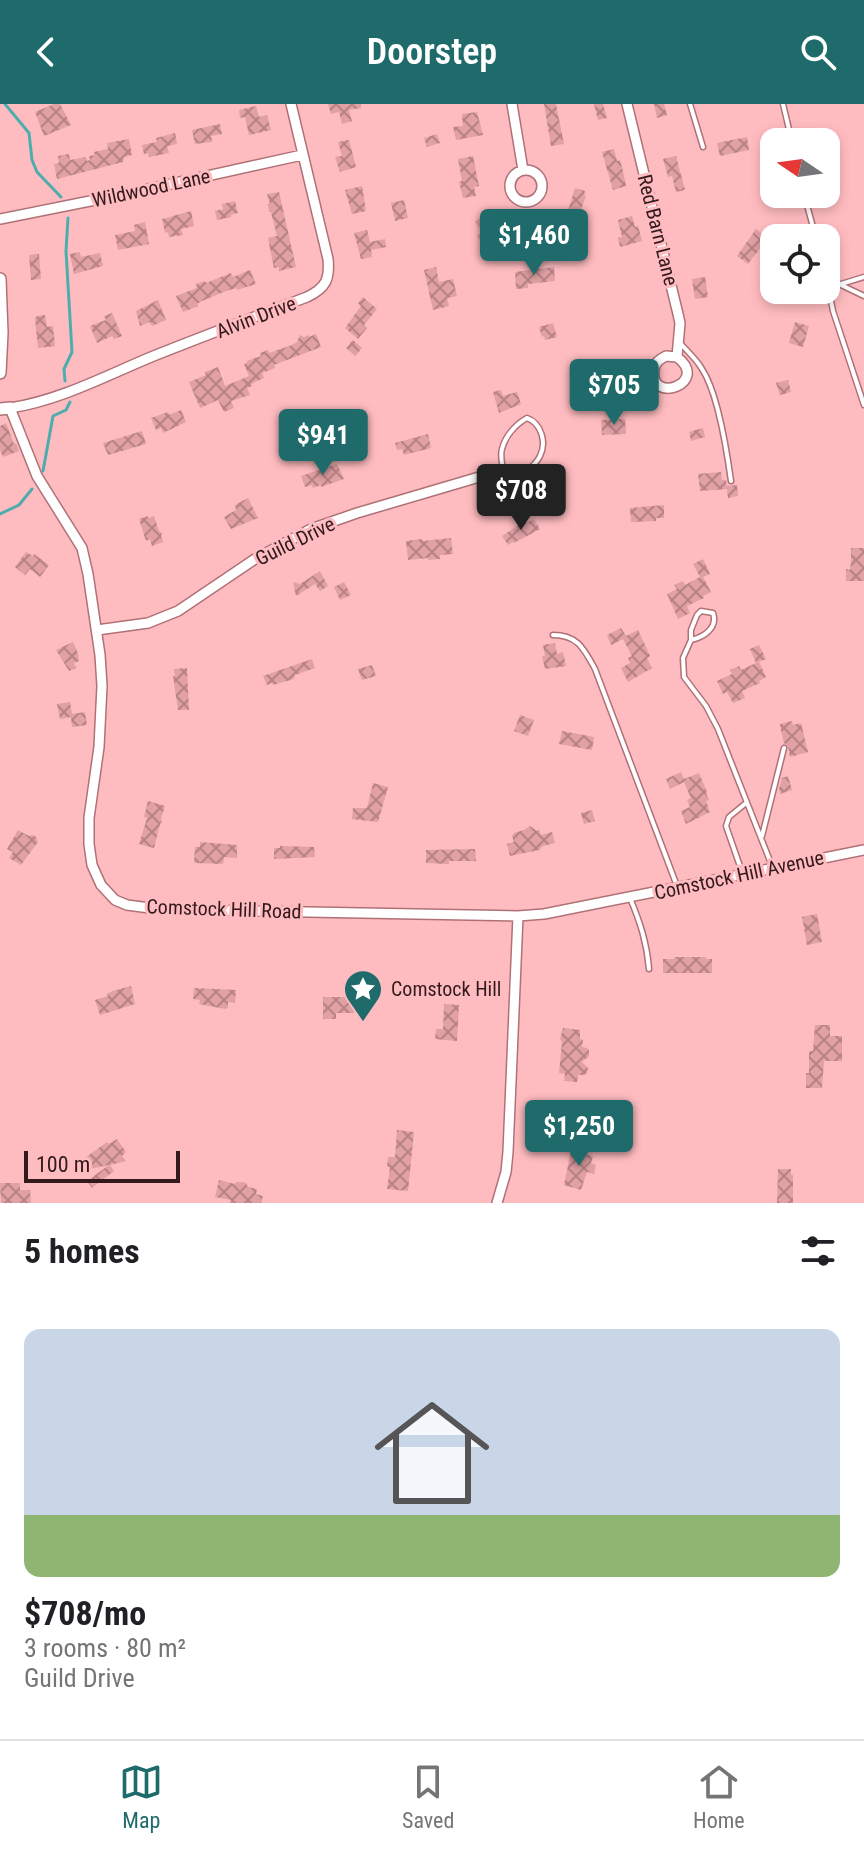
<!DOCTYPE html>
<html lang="en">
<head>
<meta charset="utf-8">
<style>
	body { margin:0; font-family:"Roboto Condensed",sans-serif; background:#f2f2f2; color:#202124; height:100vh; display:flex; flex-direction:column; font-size:30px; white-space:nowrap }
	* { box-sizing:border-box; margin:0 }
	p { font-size:26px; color:#757577 }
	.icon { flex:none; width:44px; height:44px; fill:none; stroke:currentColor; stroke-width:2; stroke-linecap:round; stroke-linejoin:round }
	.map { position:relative; height:1099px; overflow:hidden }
	.details { display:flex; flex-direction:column; background:#fff; flex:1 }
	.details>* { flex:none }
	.needle { width:52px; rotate:283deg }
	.tools { position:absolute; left:760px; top:24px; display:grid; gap:16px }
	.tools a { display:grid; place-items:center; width:80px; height:80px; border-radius:16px; background:#fff; box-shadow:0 4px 12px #0003; font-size:40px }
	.scale { position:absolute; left:24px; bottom:20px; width:156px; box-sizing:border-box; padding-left:8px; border:4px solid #321a1c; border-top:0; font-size:22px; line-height:28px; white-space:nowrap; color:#321a1c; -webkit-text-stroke:6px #ffbcc0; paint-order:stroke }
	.price { position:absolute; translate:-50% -68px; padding:0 18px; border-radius:8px; background:#1f6b6b; color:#fff; font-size:26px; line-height:52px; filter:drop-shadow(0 2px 4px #0008) }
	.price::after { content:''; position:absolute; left:50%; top:48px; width:24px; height:18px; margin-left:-12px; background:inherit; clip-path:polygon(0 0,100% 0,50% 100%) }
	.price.on { background:#222; color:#fff }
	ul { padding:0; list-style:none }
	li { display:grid; align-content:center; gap:16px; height:424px; padding:0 24px }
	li+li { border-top:2px solid #e0e0e0 }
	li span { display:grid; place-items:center; height:248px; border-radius:16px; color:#555 }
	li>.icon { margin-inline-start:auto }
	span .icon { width:144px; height:144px; fill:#fffc; stroke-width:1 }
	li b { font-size:34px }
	h2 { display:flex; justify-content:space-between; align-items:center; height:96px; padding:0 24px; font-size:34px }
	header { display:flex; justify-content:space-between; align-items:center; height:104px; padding:0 24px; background:#1f6b6b; color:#fff; font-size:36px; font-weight:600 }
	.tab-bar { display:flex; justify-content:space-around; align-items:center; height:112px; border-top:2px solid #e0e0e0; background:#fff; font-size:22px; color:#757577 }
	.tab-bar a { display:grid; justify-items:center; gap:4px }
	.tab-bar .on { color:#1f6b6b }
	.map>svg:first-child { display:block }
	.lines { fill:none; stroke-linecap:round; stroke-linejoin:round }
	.stream { stroke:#4dadad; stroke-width:3 }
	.building { fill:url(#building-cross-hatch) }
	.service-casing { stroke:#af7176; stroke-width:7 }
	.minor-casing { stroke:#af7176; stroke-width:12 }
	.tertiary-casing { stroke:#af7176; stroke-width:14 }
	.service { stroke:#fff; stroke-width:4 }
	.minor { stroke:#fff; stroke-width:9 }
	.tertiary { stroke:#fff; stroke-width:11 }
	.labels { text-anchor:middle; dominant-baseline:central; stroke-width:6; stroke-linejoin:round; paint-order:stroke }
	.street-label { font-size:20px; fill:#321a1c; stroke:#ffbcc0 }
	.poi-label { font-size:20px; fill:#321a1c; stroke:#ffbcc0; text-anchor:start }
</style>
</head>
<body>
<header><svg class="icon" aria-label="back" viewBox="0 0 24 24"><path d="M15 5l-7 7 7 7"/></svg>Doorstep<svg class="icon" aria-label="search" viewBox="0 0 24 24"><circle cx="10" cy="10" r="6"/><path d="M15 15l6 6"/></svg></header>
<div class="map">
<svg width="864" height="1099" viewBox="0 0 864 1099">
	<defs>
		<pattern id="building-cross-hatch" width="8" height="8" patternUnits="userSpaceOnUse" patternTransform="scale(2)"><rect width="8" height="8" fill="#e1a0a4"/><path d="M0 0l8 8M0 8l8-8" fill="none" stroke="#b78285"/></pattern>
	</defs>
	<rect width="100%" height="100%" fill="#ffbcc0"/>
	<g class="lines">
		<path class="stream" d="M5,0l24,29 3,27 5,12 24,25
			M65,277l-1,-12 8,-17 -6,-101 2,-33
			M43,367l10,-55 13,-6 4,-8
			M0,410l19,-9 13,-16"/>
	</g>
	<path class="building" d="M54,0h6l11,21 -27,11 -9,-24z
		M328,0h33v4l-12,2 3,11 -10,3 -3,-12 -8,2z
		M544,0h12l8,40 -13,2z
		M594,0h9l4,14 -9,2z
		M654,0h10l3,11 -10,3z
		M256,2l3,11 8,-2 4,15 -22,5 -4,-18 -5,1 -1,-8z
		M477,8l6,23 -27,5 -3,-13 10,-1 -1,-12z
		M220,20l2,10 -11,2 1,6 -17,2 -3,-14z
		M175,29l2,11 -10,2 2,7 -20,4 -1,-4 -4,1 -2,-9 15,-3 -1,-4z
		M437,30l3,9 -13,4 -3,-9z
		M747,33l2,13 -29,6 -3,-13z
		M129,35l3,16 -8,2 -1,5 -66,17 -3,-15 5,-1 -1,-7 11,-2 1,6 15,-3 2,4 3,-1 -1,-4 6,-1 -1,-3 14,-3 -1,-6z
		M349,36l7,27 -16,5 -5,-15 7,-1 -4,-14z
		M614,45l3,12 3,-1 3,11 3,15 -13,4 -11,-38z
		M473,52l6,30 -5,1 2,9 -13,2 -4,-16 3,-1 -4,-22z
		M676,52l9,34 -9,2 -4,-16 -4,1 -5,-18z
		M362,82l4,25 -14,3 -7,-24z
		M575,84l10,3 -1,4 2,1 -10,28 -11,-3z
		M279,88l17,75 -17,4v-4l-5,1 -2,-9 -4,-21 9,-2 -6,-24h-2l-1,-8h2l-3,-10z
		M404,96l4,18 -13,3 -4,-18z
		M235,97l3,12 -7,2v2l-14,3 -2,-9 8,-2 -1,-5z
		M191,107l3,15 -13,3 2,6 -14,2 -1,-5 -3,1 -3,-14z
		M486,110l14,19 -17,12 -6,-9 6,-4 -8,-10z
		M632,112l3,11 3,-1 4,15 -22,6 -2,-9 4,-1 -4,-17z
		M145,118l4,22 -31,6 -3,-15 20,-4 -1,-6z
		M756,125l10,8 -6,8 2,1 -14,18 -11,-8z
		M367,126l3,12 15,-3 1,8 -15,3 1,7 -11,2 -7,-26z
		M80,148l1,5 19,-4 3,13 -29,8 -4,-20z
		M39,150l2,25 -10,1 -2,-25z
		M436,163l3,15 14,-3 4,17 -10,2 2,8 -16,4 -9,-40z
		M554,163l1,14 -27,3v4l-12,1 -1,-17z
		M250,166l6,14 -19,6 -1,-2 -10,3 -24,10 -5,3 1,2 -15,6 -7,-16 21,-8 -1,-4 9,-3 1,2 25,-10 2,4z
		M705,173l3,20 -13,2 -3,-20z
		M363,193l14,12 -13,16 3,3 -9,11 -13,-11 16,-22 -3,-3z
		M158,196l8,20 -14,6 -2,-4 -10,4 -4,-15z
		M112,209l10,23 -8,3 -2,-3 -15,7 -7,-17 16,-6 -2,-4z
		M45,211l2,12 6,-1 2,20 -17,2 -3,-29 2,-3z
		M795,218l14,4 -6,21 -14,-4z
		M553,219l4,14 -12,3 -1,-4 -2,1 -3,-10z
		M316,230l5,13 -47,18 1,3 -13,5 2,5 -13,6 1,2 -5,2 3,7 -19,6 3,7 -10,4 -6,-12 -18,8 -11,-26 17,-7 -1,-3 13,-5 7,19 24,-10 -5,-12 3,-1v-2l14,-5 -1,-3 8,-3 1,3 23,-8 5,-3 3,-7 4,2 5,-2v2z
		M353,236l9,8 -7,8 -9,-8z
		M788,276l3,12 -11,3 -4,-12z
		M501,286l2,6 14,-4 4,12 -22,9 -6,-21z
		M181,306l5,12 -23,11 -2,-5 -5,2 -5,-12 17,-6 1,3z
		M625,315l1,15 -24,1 -1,-15z
		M6,319l8,21 2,-1 3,8 -16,6 -3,-7v-24z
		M703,324l2,9 -14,4 -2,-9z
		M142,327l4,13 -38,11 -5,-12z
		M428,330l3,14 -27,7 -2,-6 -5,1 -2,-7z
		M337,360l7,15 -23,8v-2l-8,3 -1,-3 -7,2 -4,-11z
		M721,368l1,8h4l1,6 10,-1 1,11 -10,2 -1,-9 -27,2 -2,-17z
		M248,394l10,20 -27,11 -7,-12 12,-7 -1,-5z
		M664,401v13h-8v3l-25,1 -1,-14z
		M148,412v2l6,-2 5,15 3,2 -1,3 2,6 -11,4 -2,-7 -4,2 -7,-22z
		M534,415l6,10 -26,14 -1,-1 -5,3 -6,-9 21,-14 1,2z
		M451,434l2,16 -13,1v4l-12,1v-2l-20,2 -2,-19 16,-2 1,2z
		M851,444h13v33h-18v-12l4,1 1,-8z
		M26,448l7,4 1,-2 15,11 -9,12 -10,-8 -5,6 -10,-8z
		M703,455l7,15 -7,3 8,15 -8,4 1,2 -17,8 3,7 -12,6 -11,-25 10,-5 -3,-4 9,-4 2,4 15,-8 -7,-13z
		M320,467l8,15 -8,5 -5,-7 -19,12 -3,-14 7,2z
		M344,478l7,13 -11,5 -6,-13z
		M621,524l5,8 12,-6 9,19 3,7 -3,2 5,10 -24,14 -7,-14 9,-5 -2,-5 4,-2 -9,-17 -12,6 -4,-10z
		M73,538l5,11 1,8 -5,2 2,5 -7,3 -13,-21z
		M555,539l2,11 6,-2 3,14 -21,3 -3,-13h3l-2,-11z
		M759,541l7,14 -7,3 7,15 -7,4 1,2 -18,8 3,7 -12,5 -6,-11 -4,2 -6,-13 15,-7 -2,-4 9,-4 2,4 15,-7 -6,-14z
		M312,555l3,9 -20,7 -1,4 -21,6 -1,-2 -5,2 -4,-9z
		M372,561l4,11 -14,4 -4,-11z
		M187,564l2,42h-11l-5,-34h2l-1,-7z
		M70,598l2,12 13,-2 2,13 -15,2 -1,-10 -11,2 -3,-15z
		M520,611l14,5 -6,16 -14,-5z
		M792,617l1,4 8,-2 7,29 -18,5 -2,-11 -4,-3 -4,-17v-2z
		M562,627l32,6 -2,13 -33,-6z
		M681,668l3,7 15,-6 8,19 -1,1 3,7 -3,1 4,11 -24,12 -5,-13 9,-4 -3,-7 4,-2 -7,-16 -14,7 -4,-10z
		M788,672l4,14 -12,4 -1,-5 3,-11z
		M373,679l15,4 -10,35 -26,-3 1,-11h14z
		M148,697l17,5 -4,13 1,3 -2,2 -6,24 -15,-4 8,-26 -3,-1z
		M592,706l3,11 -11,3 -3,-11z
		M530,722l7,5 2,-1 2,5 11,-3 3,11 -12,3 -4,4 -29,6 -3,-12 7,-2 -2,-6 2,-3 10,-3z
		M18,726l11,6 4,-1 3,2 2,5 -17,23 -12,-7 4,-6 -6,-3z
		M200,738l37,3v13l-13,-1 -1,7 -29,-1 1,-16h5z
		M280,742l34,1 1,10 -41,2v-11h6z
		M475,745l1,12h-27v3l-23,-1v-13z
		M817,810l5,28 -15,3 -5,-28z
		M674,853h32v2h6v14h-49v-14h11z
		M131,882l4,18 -35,11 -5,-15 13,-4 -1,-2 6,-3z
		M194,884l42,2 -1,13 -7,-1v6l-3,1 -26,-5 1,-4 -7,-1z
		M323,893h23v3h8v13h-18v6h-13z
		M444,900l15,1 -2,36 -22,-2 1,-10h7z
		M815,921h15v11h12v25h-18l-2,27h-16v-15h3v-22h4z
		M563,924l17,2v9l3,1 -1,7 5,1 2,2v6l-7,6 6,6 -1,5 -3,2h-6l-1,7 -13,-1 1,-7 -6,-1 3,-31 -2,-3z
		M397,1026l17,2 -6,59 -21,-2 3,-22h-3l1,-10h7z
		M117,1035l9,13 -4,4 4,5 -16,4 4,6 -22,17 -5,-7 22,-16 -20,4 -7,-9 25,-18 2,2z
		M572,1042l10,3 2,5 9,2 -2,7 5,2 -2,9 -7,-2 -6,18 -17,-5z
		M778,1065h13v6h2v28h-16z
		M219,1076l16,4 1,-2h6l4,1 2,4 9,2 -1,5 7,2 -2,7h-31l1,-3 -16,-3z
		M0,1079h20v7h10l1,13h-30z"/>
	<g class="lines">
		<defs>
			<path id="service" d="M690,0l13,43
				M783,0l9,38
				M804,90l12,44
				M826,171l7,36 31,94
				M841,180l23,-7
				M829,181l10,-1 25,12
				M681,240c7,8 16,16 21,25 16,24 25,83 29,112
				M527,314c14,5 20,24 13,38 -3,7 -12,14 -17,20l-10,-1 -10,-5c-1,-7 -3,-15 -1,-21 3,-13 14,-25 25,-31z
				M553,531c25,0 31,14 42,34l82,217
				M691,536c13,-3 27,-12 22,-27l-12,-2 -4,4 -6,15v10l-8,18 1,19 22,29 12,23 54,137
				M762,732l22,-88
				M742,768l-16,-46 3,-9 17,-14
				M630,794c10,24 17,45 19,71"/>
			<path id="minor" d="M291,0l37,155c2,20 -2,29 -21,38 -50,19 -101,38 -151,58 -47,19 -94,45 -146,53l27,68 45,72 6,26 12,81 2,31 -3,61 -10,71v26l3,21 9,20 14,15 12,5 30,4 361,7 26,-2 320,-64
				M512,0l11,66
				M627,0l51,210 2,9 -3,34c34,26 -28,48 -23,13 1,-8 6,-11 12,-14l11,1
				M510 82a16 16 0 1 1 32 0a16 16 0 1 1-32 0Z
				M0,115l135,-27 167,-37
				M97,526l51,-7 30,-12 77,-52 56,-30 46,-16 146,-43
				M497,1099l9,-31 2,-20 10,-236"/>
			<path id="tertiary" d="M0,175l2,54 -2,40
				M0,305l10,-1"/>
		</defs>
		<use href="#service" class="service-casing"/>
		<use href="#minor" class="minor-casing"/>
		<use href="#tertiary" class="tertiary-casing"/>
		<use href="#service" class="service"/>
		<use href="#minor" class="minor"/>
		<use href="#tertiary" class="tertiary"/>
	</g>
	<defs>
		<symbol id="sight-pin" viewBox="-11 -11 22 30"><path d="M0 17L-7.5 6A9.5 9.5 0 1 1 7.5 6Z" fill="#1f6b6b" stroke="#ffbcc0"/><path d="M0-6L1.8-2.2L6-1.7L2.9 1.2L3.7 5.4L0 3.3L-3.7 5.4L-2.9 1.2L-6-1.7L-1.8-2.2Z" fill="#fff"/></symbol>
	</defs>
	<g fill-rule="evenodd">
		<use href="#sight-pin" x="341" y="863" width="44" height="60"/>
	</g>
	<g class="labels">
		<g class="street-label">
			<text transform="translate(151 84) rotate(-12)">Wildwood Lane</text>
			<text transform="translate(658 126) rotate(76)">Red Barn Lane</text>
			<text transform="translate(256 213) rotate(-21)">Alvin Drive</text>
			<text transform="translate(295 437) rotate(-26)">Guild Drive</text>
			<text transform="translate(739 771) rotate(-12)">Comstock Hill Avenue</text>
			<text transform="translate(224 805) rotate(2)">Comstock Hill Road</text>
		</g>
		<g class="poi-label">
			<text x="391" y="885">Comstock Hill</text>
		</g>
	</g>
</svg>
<div class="tools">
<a><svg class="needle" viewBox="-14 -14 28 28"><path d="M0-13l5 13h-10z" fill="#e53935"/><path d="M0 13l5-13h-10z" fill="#757577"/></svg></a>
<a><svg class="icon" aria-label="locate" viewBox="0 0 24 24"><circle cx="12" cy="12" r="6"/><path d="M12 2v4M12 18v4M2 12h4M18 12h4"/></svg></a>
</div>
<div class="scale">100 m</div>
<b class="price" style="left:534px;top:173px">$1,460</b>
<b class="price" style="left:614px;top:323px">$705</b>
<b class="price" style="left:323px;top:373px">$941</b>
<b class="price on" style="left:521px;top:428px">$708</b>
<b class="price" style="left:579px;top:1064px">$1,250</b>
</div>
<section class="details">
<h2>5 homes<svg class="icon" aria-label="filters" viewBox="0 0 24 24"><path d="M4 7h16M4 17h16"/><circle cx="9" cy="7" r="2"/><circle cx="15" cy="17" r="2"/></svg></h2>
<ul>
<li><span style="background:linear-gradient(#c9d6e8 75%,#8fb573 0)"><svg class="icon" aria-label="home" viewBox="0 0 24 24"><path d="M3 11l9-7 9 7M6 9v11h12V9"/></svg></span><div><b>$708/mo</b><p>3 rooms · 80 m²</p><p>Guild Drive</p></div></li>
</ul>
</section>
<nav class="tab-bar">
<a class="on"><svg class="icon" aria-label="map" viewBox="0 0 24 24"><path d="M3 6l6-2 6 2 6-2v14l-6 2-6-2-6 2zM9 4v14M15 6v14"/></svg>Map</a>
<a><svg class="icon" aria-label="saved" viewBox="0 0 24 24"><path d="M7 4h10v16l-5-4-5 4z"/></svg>Saved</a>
<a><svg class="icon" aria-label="home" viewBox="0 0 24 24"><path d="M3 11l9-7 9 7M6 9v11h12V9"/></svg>Home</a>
</nav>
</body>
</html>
